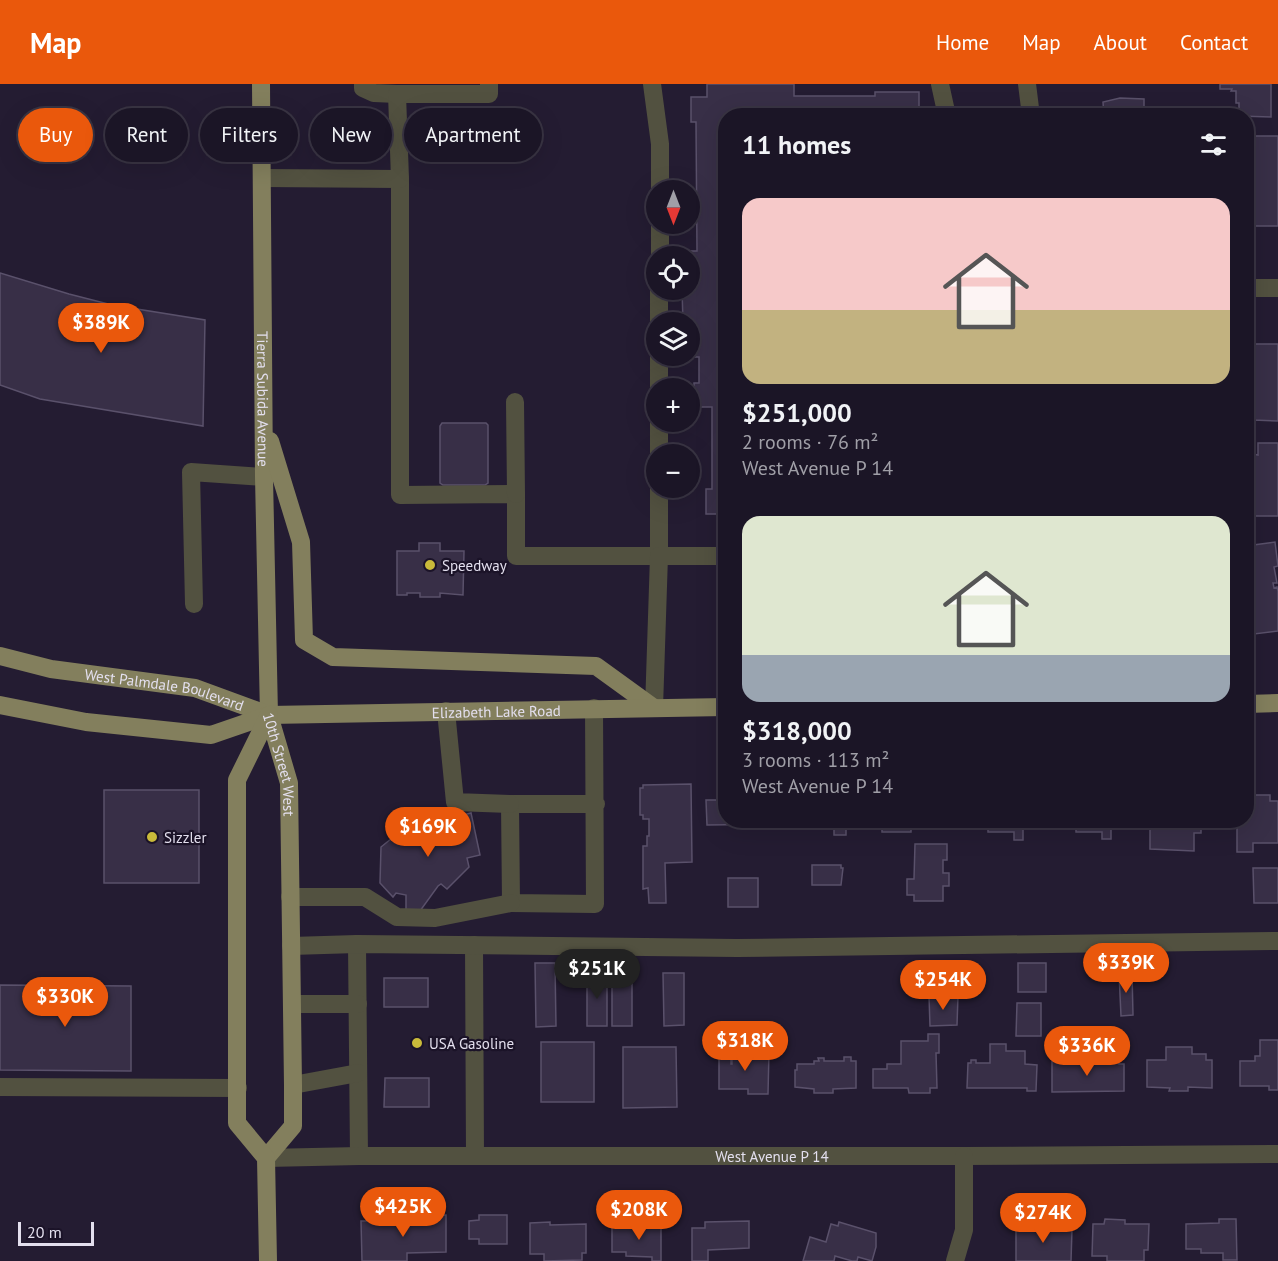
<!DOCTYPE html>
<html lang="en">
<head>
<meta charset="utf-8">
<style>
	body { margin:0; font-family:"PT Sans",sans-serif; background:#282232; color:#f1f3f6; height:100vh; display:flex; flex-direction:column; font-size:22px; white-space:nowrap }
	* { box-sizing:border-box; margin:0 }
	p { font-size:20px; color:#a09fa7 }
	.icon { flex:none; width:33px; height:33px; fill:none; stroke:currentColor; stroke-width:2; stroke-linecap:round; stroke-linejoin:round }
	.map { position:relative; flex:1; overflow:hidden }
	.details { position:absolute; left:718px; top:24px; width:536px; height:720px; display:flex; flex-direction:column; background:#1b1526; border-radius:24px; box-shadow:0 6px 24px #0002,0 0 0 2px #393443 }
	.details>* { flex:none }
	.hud { position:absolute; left:18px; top:24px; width:570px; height:54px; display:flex; gap:12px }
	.needle { width:39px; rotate:180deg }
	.buttons { position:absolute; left:646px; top:96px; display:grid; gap:12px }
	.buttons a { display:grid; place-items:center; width:54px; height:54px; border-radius:50%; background:#1b1526; box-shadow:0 6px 24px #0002,0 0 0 2px #393443; font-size:30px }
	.scale { position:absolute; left:18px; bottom:15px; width:76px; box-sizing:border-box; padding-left:6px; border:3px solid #e3dfee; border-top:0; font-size:16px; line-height:21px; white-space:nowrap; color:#e3dfee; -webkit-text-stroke:4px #1b1328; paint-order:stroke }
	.price { position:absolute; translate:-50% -51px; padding:0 14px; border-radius:21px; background:#ea580c; color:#fff; font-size:20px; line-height:39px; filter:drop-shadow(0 2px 3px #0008) }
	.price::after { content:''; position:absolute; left:50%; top:36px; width:18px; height:14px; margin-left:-9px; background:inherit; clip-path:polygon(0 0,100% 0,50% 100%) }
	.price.active { background:#222; color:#fff }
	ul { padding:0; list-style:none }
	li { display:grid; align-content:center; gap:12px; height:318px; padding:0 24px }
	li span { display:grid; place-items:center; height:186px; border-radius:18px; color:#555 }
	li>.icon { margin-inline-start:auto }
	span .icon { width:108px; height:108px; fill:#fffc; stroke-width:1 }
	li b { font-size:26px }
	h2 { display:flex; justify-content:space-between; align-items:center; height:72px; padding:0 24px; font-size:26px }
	.pill { padding:0 21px; border-radius:27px; background:#1b1526; box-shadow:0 6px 24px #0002,0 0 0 2px #393443; font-size:21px; line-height:54px }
	.pill.active { background:#ea580c; color:#fff }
	header { display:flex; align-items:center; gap:36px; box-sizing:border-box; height:84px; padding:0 30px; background:#ea580c; color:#fff }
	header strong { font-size:28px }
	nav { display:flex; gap:33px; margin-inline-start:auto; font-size:21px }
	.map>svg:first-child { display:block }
	.building { fill:#382f47; stroke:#5a516b; stroke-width:1.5 }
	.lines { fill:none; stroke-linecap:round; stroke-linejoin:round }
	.minor { stroke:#525140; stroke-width:18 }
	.major { stroke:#837f5d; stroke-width:18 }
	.poi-dot { fill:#c9ba3a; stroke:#1b1328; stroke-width:2 }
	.labels { text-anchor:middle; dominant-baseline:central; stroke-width:4.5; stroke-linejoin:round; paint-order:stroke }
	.street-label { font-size:15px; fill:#e3dfee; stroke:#1b1328 }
	.poi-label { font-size:15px; fill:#e3dfee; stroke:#1b1328; text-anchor:start }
</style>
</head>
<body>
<header>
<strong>Map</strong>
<nav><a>Home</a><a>Map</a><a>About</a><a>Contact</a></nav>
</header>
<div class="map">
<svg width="1278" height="1177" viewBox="0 0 1278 1177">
	<rect width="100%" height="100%" fill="#241c32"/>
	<path class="building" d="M707,0h87v12h81v-4h44v24h-193v398h-20v-25h6v-82h-18v-24h5v-26h-20l11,-1v-34h-7l-1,-32h8v-34h-13v-5h20l-1,-129h-5v-25h16z
		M1220,0h51v33l-32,-1v-13h-3v-12h-5l1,-2h-12z
		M1120,14l24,1v13h11v4h-51l-1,-14z
		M1251,52h27v90h-32l1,-76h4z
		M0,189l69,21 43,11 93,15 -2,106 -163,-27 -40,-14z
		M1246,260h32v77l-25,-1v-13h-4v-12h-3z
		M442,339h44l2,2v58l-3,2h-42l-3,-2v-57z
		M1258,359h20v73h-32v-29h8l-1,-33 5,1z
		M1275,458l3,24 -4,1 3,16h-4l1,5 3,-1 1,4v40l-24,3 -1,-12 -7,1v-77z
		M419,459h21v8h24l-1,44 -23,-2v4h-20v-4h-13v2h-10v-44h22z
		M691,700l1,78 -27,1 1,40h-17l-1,-15 -5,1v-43h4v-10h2v-17h-6v-4h-3v-27h3v-3z
		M104,706h95v93h-95z
		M726,709v27h50v4l-69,1 -1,-25h20z
		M1252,711h18v6h8v42h-25v9h-16v-32h9v-22h6z
		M471,729l9,42 -13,3 2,9 -22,22 -6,-5 -3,2 -18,25h-14v-16l-10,-2 -3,4 -13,-14 1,-36 26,-21h-2l46,-11 1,3z
		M797,736h49v15h-12v-8h-23v-5z
		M882,736h29v12h-29z
		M974,736h49v20h-9v-8h-26v-4h-14z
		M1062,736h49v19h-9v-7h-26v-4h-14z
		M1150,736h56v9h-5v4h-7v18l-44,-2z
		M915,760h32v16h-4v13h6v13h-6v15h-29v-6h-7v-16h7z
		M812,781h29v3h2l-2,17h-29z
		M1253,784h25v35h-24z
		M728,794h30v29h-30z
		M535,879h20l1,63 -20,1z
		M1018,879h28v29h-28z
		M587,889h20v53h-20z
		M612,889h20v53h-20z
		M663,889h21v52l-20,1z
		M1119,889h13l1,42 -12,1z
		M384,894h44v29h-44z
		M0,901l131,1v85l-131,-1z
		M929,912h29l-1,29 -27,1z
		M1017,919h24v33h-25z
		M928,950h11v19h-3l1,35h-7v5h-21l-1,-5h-35v-19h14v-5h14v-23h27z
		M1260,956h18v50h-9v-4h-29v-25h15v-5h5z
		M541,958h53v60h-53z
		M990,960h16v7h19v13l12,1 -1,26h-9v-3h-60l1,-25h3v-3h5v3h14z
		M623,963h53l1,60 -54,1z
		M1166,963h26v7h14v6h6v28l-24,-1v4h-19l1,-3 -23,-1v-27h19z
		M740,968h29l-1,42h-20v-5h-29v-34h12v9h1v-5h8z
		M844,973h7v4h5v27l-23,1v4h-19v-4l-19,-2v-17h2v-6h17v-3h5l-1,-3h6v3h20z
		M1111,975h8v5h5v27l-72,1v-31h39v3h20z
		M385,994h44v29h-45z
		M446,1131v37l-39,1v8h-45l-1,-40h62v-5z
		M479,1131h28v29h-28v-5h-10v-18l10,-1z
		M1105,1135l20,1v4h24l-1,26h-4v11h-37v-5h-15l1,-32h11z
		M1219,1135h17l1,41h-14v-7h-22v-4h-15v-25l33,-1z
		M749,1137v27l-41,2v11h-16v-33h13v-6z
		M550,1138v3l36,-1v29h-4v7l-38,1v-7h-14v-31z
		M839,1138l37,11v14l-4,14 -14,-4 -1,4h-5l-17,-5 -1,5h-31l7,-24 16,5 5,-18 7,2z
		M638,1139h23v38h-9v-4l-26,-1v-4h-14v-25h26z
		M1016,1142h18v3h38l-1,32h-55z"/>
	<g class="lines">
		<g class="minor">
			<path d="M363,0v4l11,5 23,1"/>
			<path d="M489,0v10h-92l3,85v316l116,-1v62h143v-68"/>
			<path d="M652,0l8,60v46"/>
			<path d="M940,0l7,32"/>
			<path d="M1027,0l4,32"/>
			<path d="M262,94l138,1"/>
			<path d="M660,172v-32"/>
			<path d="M1246,204h32"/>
			<path d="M659,238v-32"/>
			<path d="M659,304v-32"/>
			<path d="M515,318l1,92"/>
			<path d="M659,338v32"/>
			<path d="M194,520l-3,-132 73,5"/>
			<path d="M594,624l1,196 -84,-1 -1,-99h86"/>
			<path d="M654,624l5,-152h67"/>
			<path d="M446,627l9,91 55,2"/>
			<path d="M290,813h75l32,20 38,1 76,-15"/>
			<path d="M357,860l2,212"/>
			<path d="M474,861l1,211"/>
			<path d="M291,862l66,-2 380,4 541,-7"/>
			<path d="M292,920h66"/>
			<path d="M293,1001l65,-12"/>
			<path d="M0,1003l238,1"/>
			<path id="s1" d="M266,1074l93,-2h605l314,-2"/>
			<path d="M955,1177l9,-31v-74"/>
		</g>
		<g class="major">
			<path id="s2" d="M261,0l3,393 5,238 20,68 4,302v41l-27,32"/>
			<path d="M270,357l31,101 3,98 29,17 263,9 58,42"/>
			<path id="s3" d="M0,572l51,13 144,19 74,27"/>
			<path d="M1246,620l32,-1"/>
			<path id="s4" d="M0,621l86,17 125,13 58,-20 457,-8"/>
			<path d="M268,1177l-2,-103 -29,-35v-343l32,-65"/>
		</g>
	</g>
	<g class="poi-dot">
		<circle cx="430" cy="481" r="6"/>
		<circle cx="152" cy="753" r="6"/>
		<circle cx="417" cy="959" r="6"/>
	</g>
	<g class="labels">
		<g class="street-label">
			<text stroke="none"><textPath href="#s2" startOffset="315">Tierra Subida Avenue</textPath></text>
			<text stroke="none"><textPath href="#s3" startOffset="168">West Palmdale Boulevard</textPath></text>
			<text stroke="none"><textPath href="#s4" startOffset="502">Elizabeth Lake Road</textPath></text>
			<text stroke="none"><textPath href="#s2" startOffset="682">10th Street West</textPath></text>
			<text stroke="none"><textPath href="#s1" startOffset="506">West Avenue P 14</textPath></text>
		</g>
		<g class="poi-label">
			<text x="442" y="481">Speedway</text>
			<text x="164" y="753">Sizzler</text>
			<text x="429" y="959">USA Gasoline</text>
		</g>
	</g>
</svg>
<div class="buttons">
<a><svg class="needle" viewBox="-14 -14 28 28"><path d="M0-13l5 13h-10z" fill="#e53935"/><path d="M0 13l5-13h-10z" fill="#a09fa7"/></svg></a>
<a><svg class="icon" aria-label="locate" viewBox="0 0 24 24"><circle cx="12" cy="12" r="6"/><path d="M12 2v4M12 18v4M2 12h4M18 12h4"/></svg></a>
<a><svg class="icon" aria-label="layers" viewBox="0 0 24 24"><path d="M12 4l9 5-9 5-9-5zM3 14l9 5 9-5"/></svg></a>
<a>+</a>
<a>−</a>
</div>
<div class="scale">20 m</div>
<b class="price" style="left:101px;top:270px">$389K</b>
<b class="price" style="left:428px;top:774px">$169K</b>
<b class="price" style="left:1126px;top:910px">$339K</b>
<b class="price active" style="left:597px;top:916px">$251K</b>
<b class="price" style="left:943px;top:927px">$254K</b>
<b class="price" style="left:65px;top:944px">$330K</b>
<b class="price" style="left:745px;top:988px">$318K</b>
<b class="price" style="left:1087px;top:993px">$336K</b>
<b class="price" style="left:403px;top:1154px">$425K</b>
<b class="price" style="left:639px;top:1157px">$208K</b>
<b class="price" style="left:1043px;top:1160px">$274K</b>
<div class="hud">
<a class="pill active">Buy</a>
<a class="pill">Rent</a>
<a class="pill">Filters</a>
<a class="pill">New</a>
<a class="pill">Apartment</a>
</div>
<section class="details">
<h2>11 homes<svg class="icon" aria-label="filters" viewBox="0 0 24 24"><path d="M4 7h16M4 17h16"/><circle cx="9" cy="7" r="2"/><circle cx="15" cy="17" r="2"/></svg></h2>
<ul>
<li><span style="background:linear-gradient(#f6c9c9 60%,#c2b280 0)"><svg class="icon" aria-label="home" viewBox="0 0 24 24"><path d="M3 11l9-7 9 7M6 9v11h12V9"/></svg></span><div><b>$251,000</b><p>2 rooms · 76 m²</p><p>West Avenue P 14</p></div></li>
<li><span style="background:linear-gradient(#dfe7d0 75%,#9aa5b1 0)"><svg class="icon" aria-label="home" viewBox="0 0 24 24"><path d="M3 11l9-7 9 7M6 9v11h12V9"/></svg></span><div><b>$318,000</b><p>3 rooms · 113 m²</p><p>West Avenue P 14</p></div></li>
</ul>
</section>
</div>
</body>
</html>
